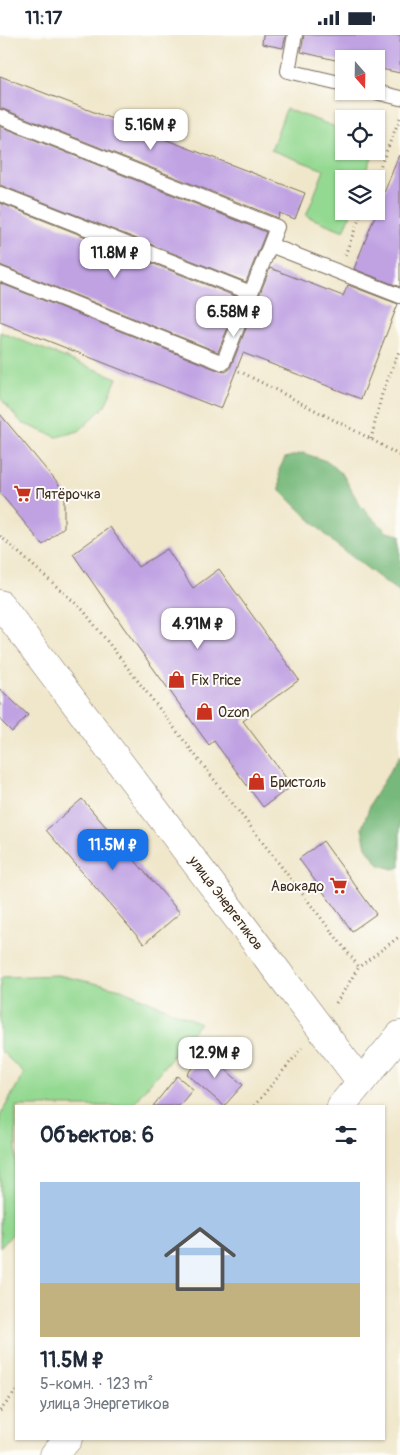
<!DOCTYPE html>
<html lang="ru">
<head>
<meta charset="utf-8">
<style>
	body { margin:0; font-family:Pangolin,sans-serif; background:#f2f2f3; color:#1f2937; height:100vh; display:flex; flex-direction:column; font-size:19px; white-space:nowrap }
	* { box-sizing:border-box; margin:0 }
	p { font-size:16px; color:#747a83 }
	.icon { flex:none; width:28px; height:28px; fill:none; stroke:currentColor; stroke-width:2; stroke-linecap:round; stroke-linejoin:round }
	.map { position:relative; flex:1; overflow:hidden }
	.panel { position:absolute; left:15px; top:1070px; width:370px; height:335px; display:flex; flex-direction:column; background:#fff; border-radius:0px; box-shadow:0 1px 4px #0004 }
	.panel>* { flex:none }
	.needle { width:32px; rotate:160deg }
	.controls { position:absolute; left:335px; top:15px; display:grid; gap:10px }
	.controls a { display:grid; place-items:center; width:50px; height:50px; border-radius:0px; background:#fff; box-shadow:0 1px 4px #0004; font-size:25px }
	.price { position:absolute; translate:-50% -42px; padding:0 11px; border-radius:10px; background:#fff; color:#222; font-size:16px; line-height:32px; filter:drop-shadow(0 1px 2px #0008) }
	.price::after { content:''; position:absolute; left:50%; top:30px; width:15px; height:11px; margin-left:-8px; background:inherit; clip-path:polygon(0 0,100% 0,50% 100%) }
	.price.current { background:#1a73e8; color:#fff }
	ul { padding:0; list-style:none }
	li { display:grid; align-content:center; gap:10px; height:265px; padding:0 25px }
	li+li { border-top:1px solid #e0e1e3 }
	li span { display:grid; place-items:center; height:155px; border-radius:0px; color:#555 }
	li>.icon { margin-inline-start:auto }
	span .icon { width:90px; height:90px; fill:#fffc; stroke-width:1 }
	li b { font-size:21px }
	h2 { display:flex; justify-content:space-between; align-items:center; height:60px; padding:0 25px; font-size:21px }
	.status { display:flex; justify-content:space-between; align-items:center; height:35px; padding:0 25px; background:#fff; direction:ltr }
	.status svg { height:14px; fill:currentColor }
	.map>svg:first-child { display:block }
	.green { fill:#94d992; stroke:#688258 }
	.forest { fill:#77b97c; stroke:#59724d }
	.building { fill:#c0a2e3 }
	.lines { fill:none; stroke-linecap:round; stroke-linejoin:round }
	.service-casing { stroke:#7a6c5b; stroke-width:16 }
	.minor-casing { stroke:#7a6c5b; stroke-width:29 }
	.tertiary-casing { stroke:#7a6c5b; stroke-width:29 }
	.path { stroke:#7a6c5b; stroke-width:3; stroke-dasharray:1 4; stroke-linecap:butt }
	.service { stroke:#fff; stroke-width:14 }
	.minor { stroke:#fff; stroke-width:28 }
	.tertiary { stroke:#fff; stroke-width:28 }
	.labels { text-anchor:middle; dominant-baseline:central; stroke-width:4; stroke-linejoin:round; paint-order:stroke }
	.poi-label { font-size:14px; fill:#3b2a1e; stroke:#fdfcf7; text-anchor:start }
	.street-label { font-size:14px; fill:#3b2a1e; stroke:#fdfcf7 }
</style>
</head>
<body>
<div class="status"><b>11:17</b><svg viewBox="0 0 49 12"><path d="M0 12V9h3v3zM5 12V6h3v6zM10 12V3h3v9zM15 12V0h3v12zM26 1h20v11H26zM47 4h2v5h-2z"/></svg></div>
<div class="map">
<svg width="400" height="1420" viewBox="0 0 400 1420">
	<rect width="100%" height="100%" fill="#fdfcf7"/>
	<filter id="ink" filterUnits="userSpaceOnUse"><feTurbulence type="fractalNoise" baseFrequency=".02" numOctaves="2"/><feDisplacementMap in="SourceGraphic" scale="10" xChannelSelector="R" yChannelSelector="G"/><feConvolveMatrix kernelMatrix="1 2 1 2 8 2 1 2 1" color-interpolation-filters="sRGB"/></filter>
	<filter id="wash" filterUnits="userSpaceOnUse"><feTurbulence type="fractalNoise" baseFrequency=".0096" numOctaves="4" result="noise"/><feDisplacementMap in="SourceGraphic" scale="20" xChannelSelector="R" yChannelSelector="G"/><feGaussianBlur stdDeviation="1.12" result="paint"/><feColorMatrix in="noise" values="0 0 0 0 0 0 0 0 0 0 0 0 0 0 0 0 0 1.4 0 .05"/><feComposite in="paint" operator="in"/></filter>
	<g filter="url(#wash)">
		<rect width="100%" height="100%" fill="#f0e7cb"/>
		<path class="green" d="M286,74l58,21v21h30l-10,28h-20v32h8l-8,20 -38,-15 18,-46 -53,-20z
			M0,297l117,46 -12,28 -26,25 -22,6 -35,-14 -22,-25z
			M58,940l63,14 79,34 -69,83h-115v124l-16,18v-132l24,-43 -24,-23v-71l2,-2z"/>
		<path class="forest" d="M303,418l26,9 14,13 17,30 27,27 13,3v58l-66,-50 -54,-53 -1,-20 6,-12z
			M400,720v112l-6,2 -15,-4 -13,-18 -4,-19 10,-28z"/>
		<g id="blocks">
			<path class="building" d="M263,0h23l-3,13 -21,-4z
				M304,0h96v38l-24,-5v-9h-32v3l-43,-10z
				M0,41l305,117 -10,26 -16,-6 -1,5 -278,-110z
				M0,91l266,106 -20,50 -246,-97z
				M399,120h1v132l-46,-18z
				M0,168l240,95 -22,54 -218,-87z
				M270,233l73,28 5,-11 50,19 -37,95 -118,-46 -22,56 -221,-87v-39l220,88 5,1 4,-2 2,-4z
				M0,379l64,77v36l-21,18 -43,-52z
				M110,492l28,40 29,-18 26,39 26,-19 80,111 -56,41 49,65 -29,21 -49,-66 -5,4 -85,-117 -51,-74z
				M0,654l28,26 -16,17 -12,-12z
				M82,764l98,114 -36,31 -98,-114z
				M323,806l53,73 -24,17 -53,-72z
				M206,1017l37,33 -19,21 -37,-32z
				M177,1041l16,13 -14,17h-26z"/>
		</g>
	</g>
	<g filter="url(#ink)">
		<use href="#blocks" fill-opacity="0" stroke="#7a6c5b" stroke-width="1"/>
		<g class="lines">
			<defs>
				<path id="service" d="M295,0l-7,36 56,13
					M372,56l28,7
					M0,82l277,110 -7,18
					M0,159l251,99
					M0,239l223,89 47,-118 130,51"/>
				<path id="minor" d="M361,1047l39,-47"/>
				<path id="tertiary" d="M0,569l361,478 -20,24
					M54,1420l14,-16"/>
			</defs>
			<use href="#service" class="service-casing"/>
			<use href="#minor" class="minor-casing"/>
			<use href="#tertiary" class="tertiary-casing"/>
			<path class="path" d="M375,144l25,-61
				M345,220l17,-44
				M239,336l132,68 29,17
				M371,404l11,-45 18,-45
				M0,501l83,74 276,357
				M336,968l23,-36 41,-31
				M254,1071l48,-58
				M0,1376l16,-20"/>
			<use href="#service" class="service"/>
			<use href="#minor" class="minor"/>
			<use href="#tertiary" class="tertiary"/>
		</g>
	</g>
	<defs>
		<symbol id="supermarket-bare" viewBox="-9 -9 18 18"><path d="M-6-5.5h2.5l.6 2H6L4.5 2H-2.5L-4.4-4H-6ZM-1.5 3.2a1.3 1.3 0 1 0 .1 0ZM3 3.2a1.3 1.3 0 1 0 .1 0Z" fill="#c8321e" stroke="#fdfcf7" stroke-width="2.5" paint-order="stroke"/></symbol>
		<symbol id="shop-bare" viewBox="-9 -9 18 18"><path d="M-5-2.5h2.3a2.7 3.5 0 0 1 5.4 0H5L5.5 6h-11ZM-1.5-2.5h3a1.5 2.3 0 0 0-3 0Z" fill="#c8321e" stroke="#fdfcf7" stroke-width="2.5" paint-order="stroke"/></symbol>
	</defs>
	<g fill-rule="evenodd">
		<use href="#supermarket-bare" x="10" y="446" width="25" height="25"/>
		<use href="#shop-bare" x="164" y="632" width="25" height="25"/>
		<use href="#shop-bare" x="192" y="664" width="25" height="25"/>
		<use href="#shop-bare" x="244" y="734" width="25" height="25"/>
		<use href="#supermarket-bare" x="326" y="838" width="25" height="25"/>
	</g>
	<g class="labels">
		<g class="poi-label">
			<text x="36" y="459">Пятёрочка</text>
			<text x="191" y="645">Fix Price</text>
			<text x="218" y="677">Ozon</text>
			<text x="270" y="747">Бристоль</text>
			<text x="324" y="851" text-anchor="end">Авокадо</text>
		</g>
		<g class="street-label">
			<text transform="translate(226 868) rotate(53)">улица Энергетиков</text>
		</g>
	</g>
</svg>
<div class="controls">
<a><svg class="needle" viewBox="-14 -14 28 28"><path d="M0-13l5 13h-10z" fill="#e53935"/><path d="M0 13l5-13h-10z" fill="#747a83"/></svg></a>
<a><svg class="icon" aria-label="locate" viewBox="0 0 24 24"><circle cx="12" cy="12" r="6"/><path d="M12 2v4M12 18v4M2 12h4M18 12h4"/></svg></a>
<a><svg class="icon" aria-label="layers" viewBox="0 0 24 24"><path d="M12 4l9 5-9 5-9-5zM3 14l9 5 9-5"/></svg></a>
</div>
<b class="price" style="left:151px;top:116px">5.16M ₽</b>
<b class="price" style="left:115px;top:244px">11.8M ₽</b>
<b class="price" style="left:234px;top:303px">6.58M ₽</b>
<b class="price" style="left:198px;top:615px">4.91M ₽</b>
<b class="price current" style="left:113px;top:836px">11.5M ₽</b>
<b class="price" style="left:215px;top:1044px">12.9M ₽</b>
<section class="panel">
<h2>Объектов: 6<svg class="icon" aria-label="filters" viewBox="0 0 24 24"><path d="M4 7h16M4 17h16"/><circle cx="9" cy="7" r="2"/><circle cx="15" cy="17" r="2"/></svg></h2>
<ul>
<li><span style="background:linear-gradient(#a9c7e8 65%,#c2b280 0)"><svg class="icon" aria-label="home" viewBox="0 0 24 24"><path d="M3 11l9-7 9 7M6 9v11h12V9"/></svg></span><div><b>11.5M ₽</b><p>5-комн. · 123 m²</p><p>улица Энергетиков</p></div></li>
</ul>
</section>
</div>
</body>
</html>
